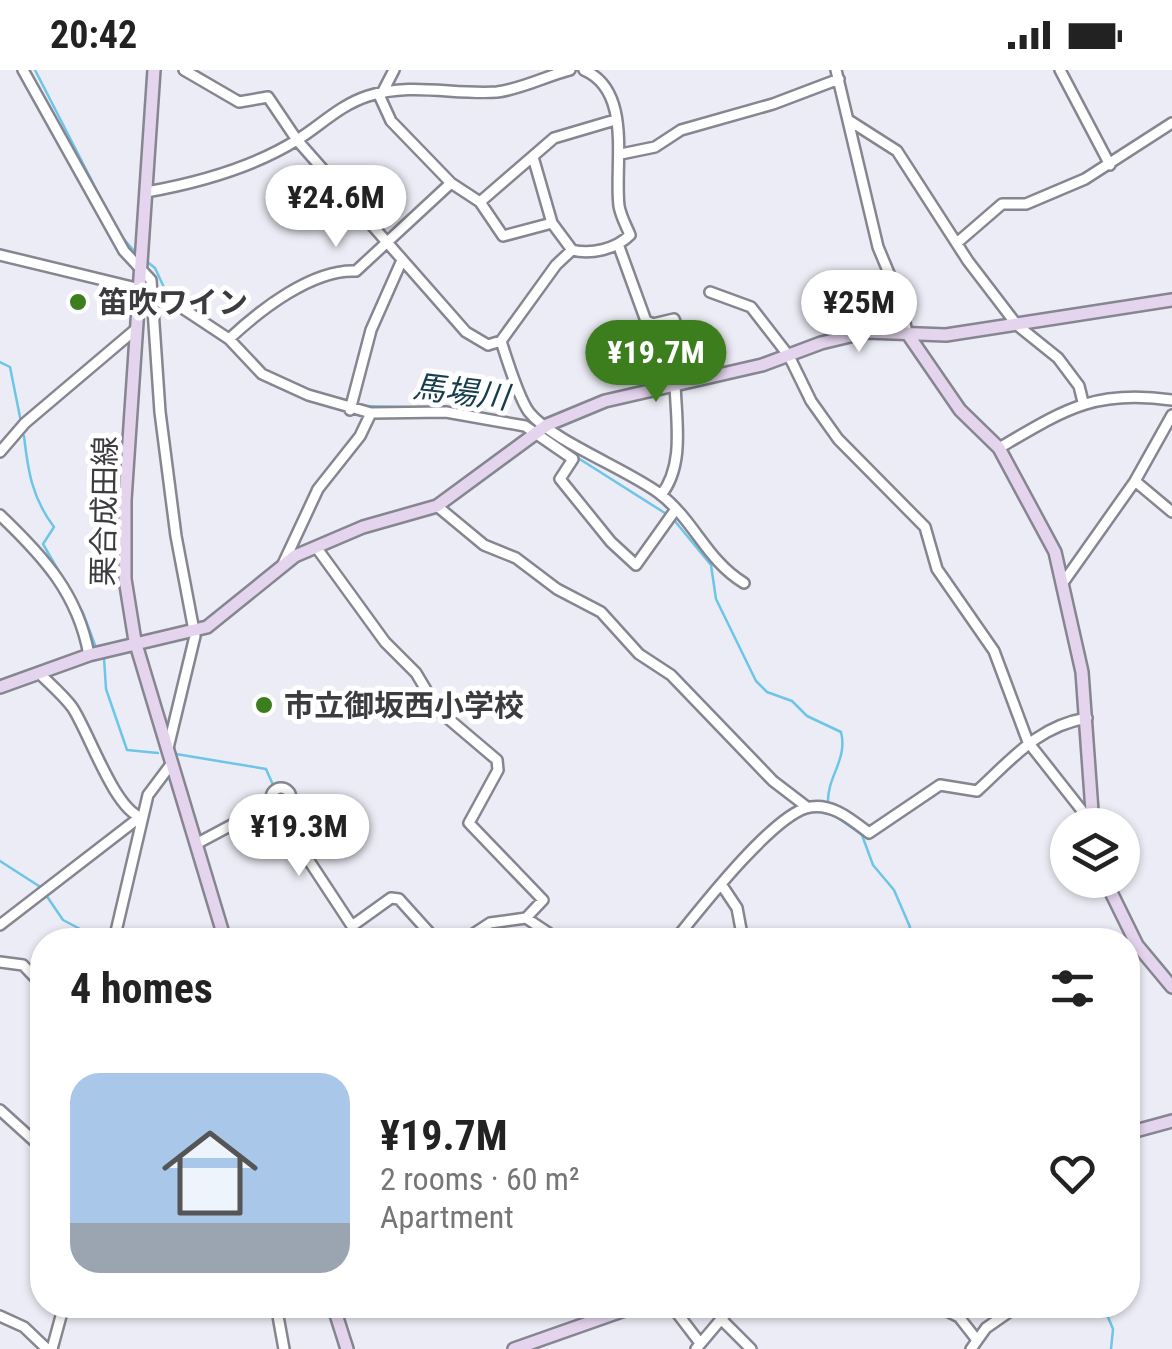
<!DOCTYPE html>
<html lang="en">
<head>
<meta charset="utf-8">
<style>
	body { margin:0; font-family:"Roboto Condensed","Noto Sans JP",sans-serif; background:#f2f2f2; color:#222; height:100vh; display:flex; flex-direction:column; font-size:38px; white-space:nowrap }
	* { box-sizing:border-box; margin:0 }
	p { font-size:32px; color:#767676 }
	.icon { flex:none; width:55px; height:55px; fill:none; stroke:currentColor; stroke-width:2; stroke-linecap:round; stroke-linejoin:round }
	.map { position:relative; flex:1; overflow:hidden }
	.drawer { position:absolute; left:30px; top:858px; width:1110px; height:390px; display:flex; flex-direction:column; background:#fff; border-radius:40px; box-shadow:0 2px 8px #0004 }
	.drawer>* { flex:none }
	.buttons { position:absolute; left:1050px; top:738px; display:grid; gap:20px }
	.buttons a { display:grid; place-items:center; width:90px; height:90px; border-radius:50%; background:#fff; box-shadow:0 2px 8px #0004; font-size:50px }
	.price { position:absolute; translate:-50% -85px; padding:0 22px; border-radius:35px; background:#fff; color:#222; font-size:32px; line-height:65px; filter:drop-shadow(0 2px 5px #0008) }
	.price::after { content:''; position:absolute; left:50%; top:60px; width:30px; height:22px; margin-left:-15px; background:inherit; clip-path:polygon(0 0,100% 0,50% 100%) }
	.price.current { background:#3c7d1d; color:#fff }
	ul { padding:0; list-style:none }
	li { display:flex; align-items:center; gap:30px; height:250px; padding:0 40px }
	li+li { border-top:2px solid #e0e0e0 }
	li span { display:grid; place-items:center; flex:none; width:280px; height:200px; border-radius:30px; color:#555 }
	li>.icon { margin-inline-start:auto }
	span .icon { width:120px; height:120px; fill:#fffc; stroke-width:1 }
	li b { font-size:42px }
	h2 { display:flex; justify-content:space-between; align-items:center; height:120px; padding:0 40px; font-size:42px }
	.status { display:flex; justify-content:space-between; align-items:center; height:70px; padding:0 50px; background:#fff; direction:ltr }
	.status svg { height:28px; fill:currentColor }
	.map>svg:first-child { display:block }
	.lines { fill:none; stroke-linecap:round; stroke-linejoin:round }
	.stream { stroke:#6dc5e7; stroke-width:2.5 }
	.street-casing { stroke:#85868f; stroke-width:14 }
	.secondary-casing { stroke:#85868f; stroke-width:16 }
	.street { stroke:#fff; stroke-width:9 }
	.secondary { stroke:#e5d4ee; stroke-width:11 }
	.poi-dot { fill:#3c7d1d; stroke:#fff; stroke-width:4 }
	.labels { text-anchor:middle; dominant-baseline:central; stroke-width:10; stroke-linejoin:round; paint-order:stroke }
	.poi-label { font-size:30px; font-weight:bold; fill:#3c3c40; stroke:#fff; text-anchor:start }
	.street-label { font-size:30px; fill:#3c3c40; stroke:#fff }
	.water-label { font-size:32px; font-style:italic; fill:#153d4c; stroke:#fff }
</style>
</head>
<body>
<div class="status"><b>20:42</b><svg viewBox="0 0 49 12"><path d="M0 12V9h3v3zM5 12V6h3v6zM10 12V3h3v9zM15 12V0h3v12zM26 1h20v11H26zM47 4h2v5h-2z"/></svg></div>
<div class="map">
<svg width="1172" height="1279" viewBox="0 0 1172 1279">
	<rect width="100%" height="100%" fill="#ececf6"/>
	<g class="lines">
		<path class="stream" d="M35,0l79,154
			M120,165l18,20
			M145,190l10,8 12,26
			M0,292l10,5 11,55
			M361,336l82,2
			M24,366c4,35 8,62 30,91l-11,17 40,69 12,32
			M578,388l90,57
			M674,450l37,45 5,34 40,82 11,11 25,9 15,15 34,16c7,28 -14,44 -13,71
			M104,588l2,31 21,61 31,3
			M176,684l90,15 7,16
			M834,745l28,20 11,30 21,25 16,37 -4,13
			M287,750l6,29
			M0,791l42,27
			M46,825l17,25 38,20
			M1103,1235l10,24 -2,20"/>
		<defs>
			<path id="street" d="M23,0l101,181 27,29 9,132 16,124 19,100 -27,112
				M184,0l55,32 29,-5 29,43 169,192 22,13 13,-4
				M394,0l-14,27 11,24 60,62 29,19 23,34 49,-13 20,27
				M584,0c49,21 30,95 35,136 2,11 7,19 11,29 -14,14 -39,20 -58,15l-16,15 -55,76c5,16 19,59 28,71 23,29 100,58 131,82 34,26 47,67 84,89
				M836,0l42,177 23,55 6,31
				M1060,0l50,95
				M850,51l47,30 71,110 49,64 41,33 21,28 4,16
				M621,84l34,-7 26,-17 92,-26 66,-25
				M533,87l19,66
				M146,122c51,-9 106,-24 151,-52 24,-15 43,-35 71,-44 43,-14 85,-1 129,-4 25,-3 49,-16 73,-22
				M480,132l74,-64 61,-18
				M958,172l44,-38h24l59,-25 87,-56
				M618,174l28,77 7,3 21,-5c8,19 15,46 1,64 1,37 10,82 -14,112
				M0,185l161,39 68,45 33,35 46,21 63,18 75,-1 79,14 48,33 -13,20 51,63 25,23 40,-56
				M710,222l41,15 38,49 22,45 27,38 87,88 12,42 57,82 34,91 63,80
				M229,269c31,-29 83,-70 127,-68l95,-88
				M350,340l21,-80 31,-70
				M999,378c65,-38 95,-59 173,-48
				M0,382l25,-29 111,-94
				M1135,411l37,31
				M437,436l47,39 32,13 41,31 44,23 38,42 32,21 102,106 34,26
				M0,445c44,42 78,79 89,140
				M316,477l69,95 31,31 22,37 59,50 1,10 -29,53 74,77 -17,18
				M283,494l35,-75 42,-53 11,-23
				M1065,510l70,-99 37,-66
				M39,603c11,11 24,22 33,34 16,23 42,102 69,110
				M271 728a10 10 0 1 1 20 0a10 10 0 1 1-20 0Z
				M288,734l7,7 7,39 50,76 1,14
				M196,774l77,-41
				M721,814l16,24 6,32
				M0,855l140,-108
				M352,856l39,-28 8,1 37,41
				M114,870l34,-145 24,-32
				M464,870l26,-17 36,-5 33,22
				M675,870c25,-31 95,-121 131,-132 24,-7 45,11 63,25l71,-48 37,6c35,-32 61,-65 110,-73
				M0,892l23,3 19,20
				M0,1040l42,38
				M276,1235l8,44
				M671,1235l29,38
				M935,1235l24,12 18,23
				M0,1246l24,11 23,22
				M721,1249l30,30
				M52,1279l12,-44
				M696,1279l37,-44
				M971,1279l15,-21 33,-23"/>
			<path id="secondary" d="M154,0l-29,430v79l10,62 90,299
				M907,263l53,77 39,38 56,104 27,120 11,153
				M0,617l89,-32 118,-28 88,-71 68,-29 74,-21 110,-81 58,-24 157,-36 59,-22 46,-11 79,3 226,-35
				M1105,810l32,65 35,42
				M1128,1063l44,-12
				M333,1235l14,44
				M514,1279l125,-44"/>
		</defs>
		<use href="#street" class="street-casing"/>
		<use href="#secondary" class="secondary-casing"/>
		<use href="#street" class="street"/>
		<use href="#secondary" class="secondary"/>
	</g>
	<g class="poi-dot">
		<circle cx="78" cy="232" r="10"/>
		<circle cx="264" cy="635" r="10"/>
	</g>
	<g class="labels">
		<g class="poi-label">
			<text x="98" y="232">笛吹ワイン</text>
			<text x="284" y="635">市立御坂西小学校</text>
		</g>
		<g class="street-label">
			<text transform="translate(104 441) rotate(-89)">栗合成田線</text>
		</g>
		<g class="water-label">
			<text transform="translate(461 322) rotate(7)">馬場川</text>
		</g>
	</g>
</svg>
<div class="buttons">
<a><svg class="icon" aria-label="layers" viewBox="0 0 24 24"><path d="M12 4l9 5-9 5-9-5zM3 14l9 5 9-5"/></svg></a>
</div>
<b class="price" style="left:336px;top:180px">¥24.6M</b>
<b class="price" style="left:859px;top:285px">¥25M</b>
<b class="price current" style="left:656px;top:335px">¥19.7M</b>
<b class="price" style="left:299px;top:809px">¥19.3M</b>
<section class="drawer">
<h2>4 homes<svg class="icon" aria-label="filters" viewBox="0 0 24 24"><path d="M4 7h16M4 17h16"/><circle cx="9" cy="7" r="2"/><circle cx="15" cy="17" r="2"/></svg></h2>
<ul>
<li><span style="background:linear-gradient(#a9c7e8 75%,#9aa5b1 0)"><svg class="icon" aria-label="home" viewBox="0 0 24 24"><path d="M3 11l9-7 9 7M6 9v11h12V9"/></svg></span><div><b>¥19.7M</b><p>2 rooms · 60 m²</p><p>Apartment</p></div><svg class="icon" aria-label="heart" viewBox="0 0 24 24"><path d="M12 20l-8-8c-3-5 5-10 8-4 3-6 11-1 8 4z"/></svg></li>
</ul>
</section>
</div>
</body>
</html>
